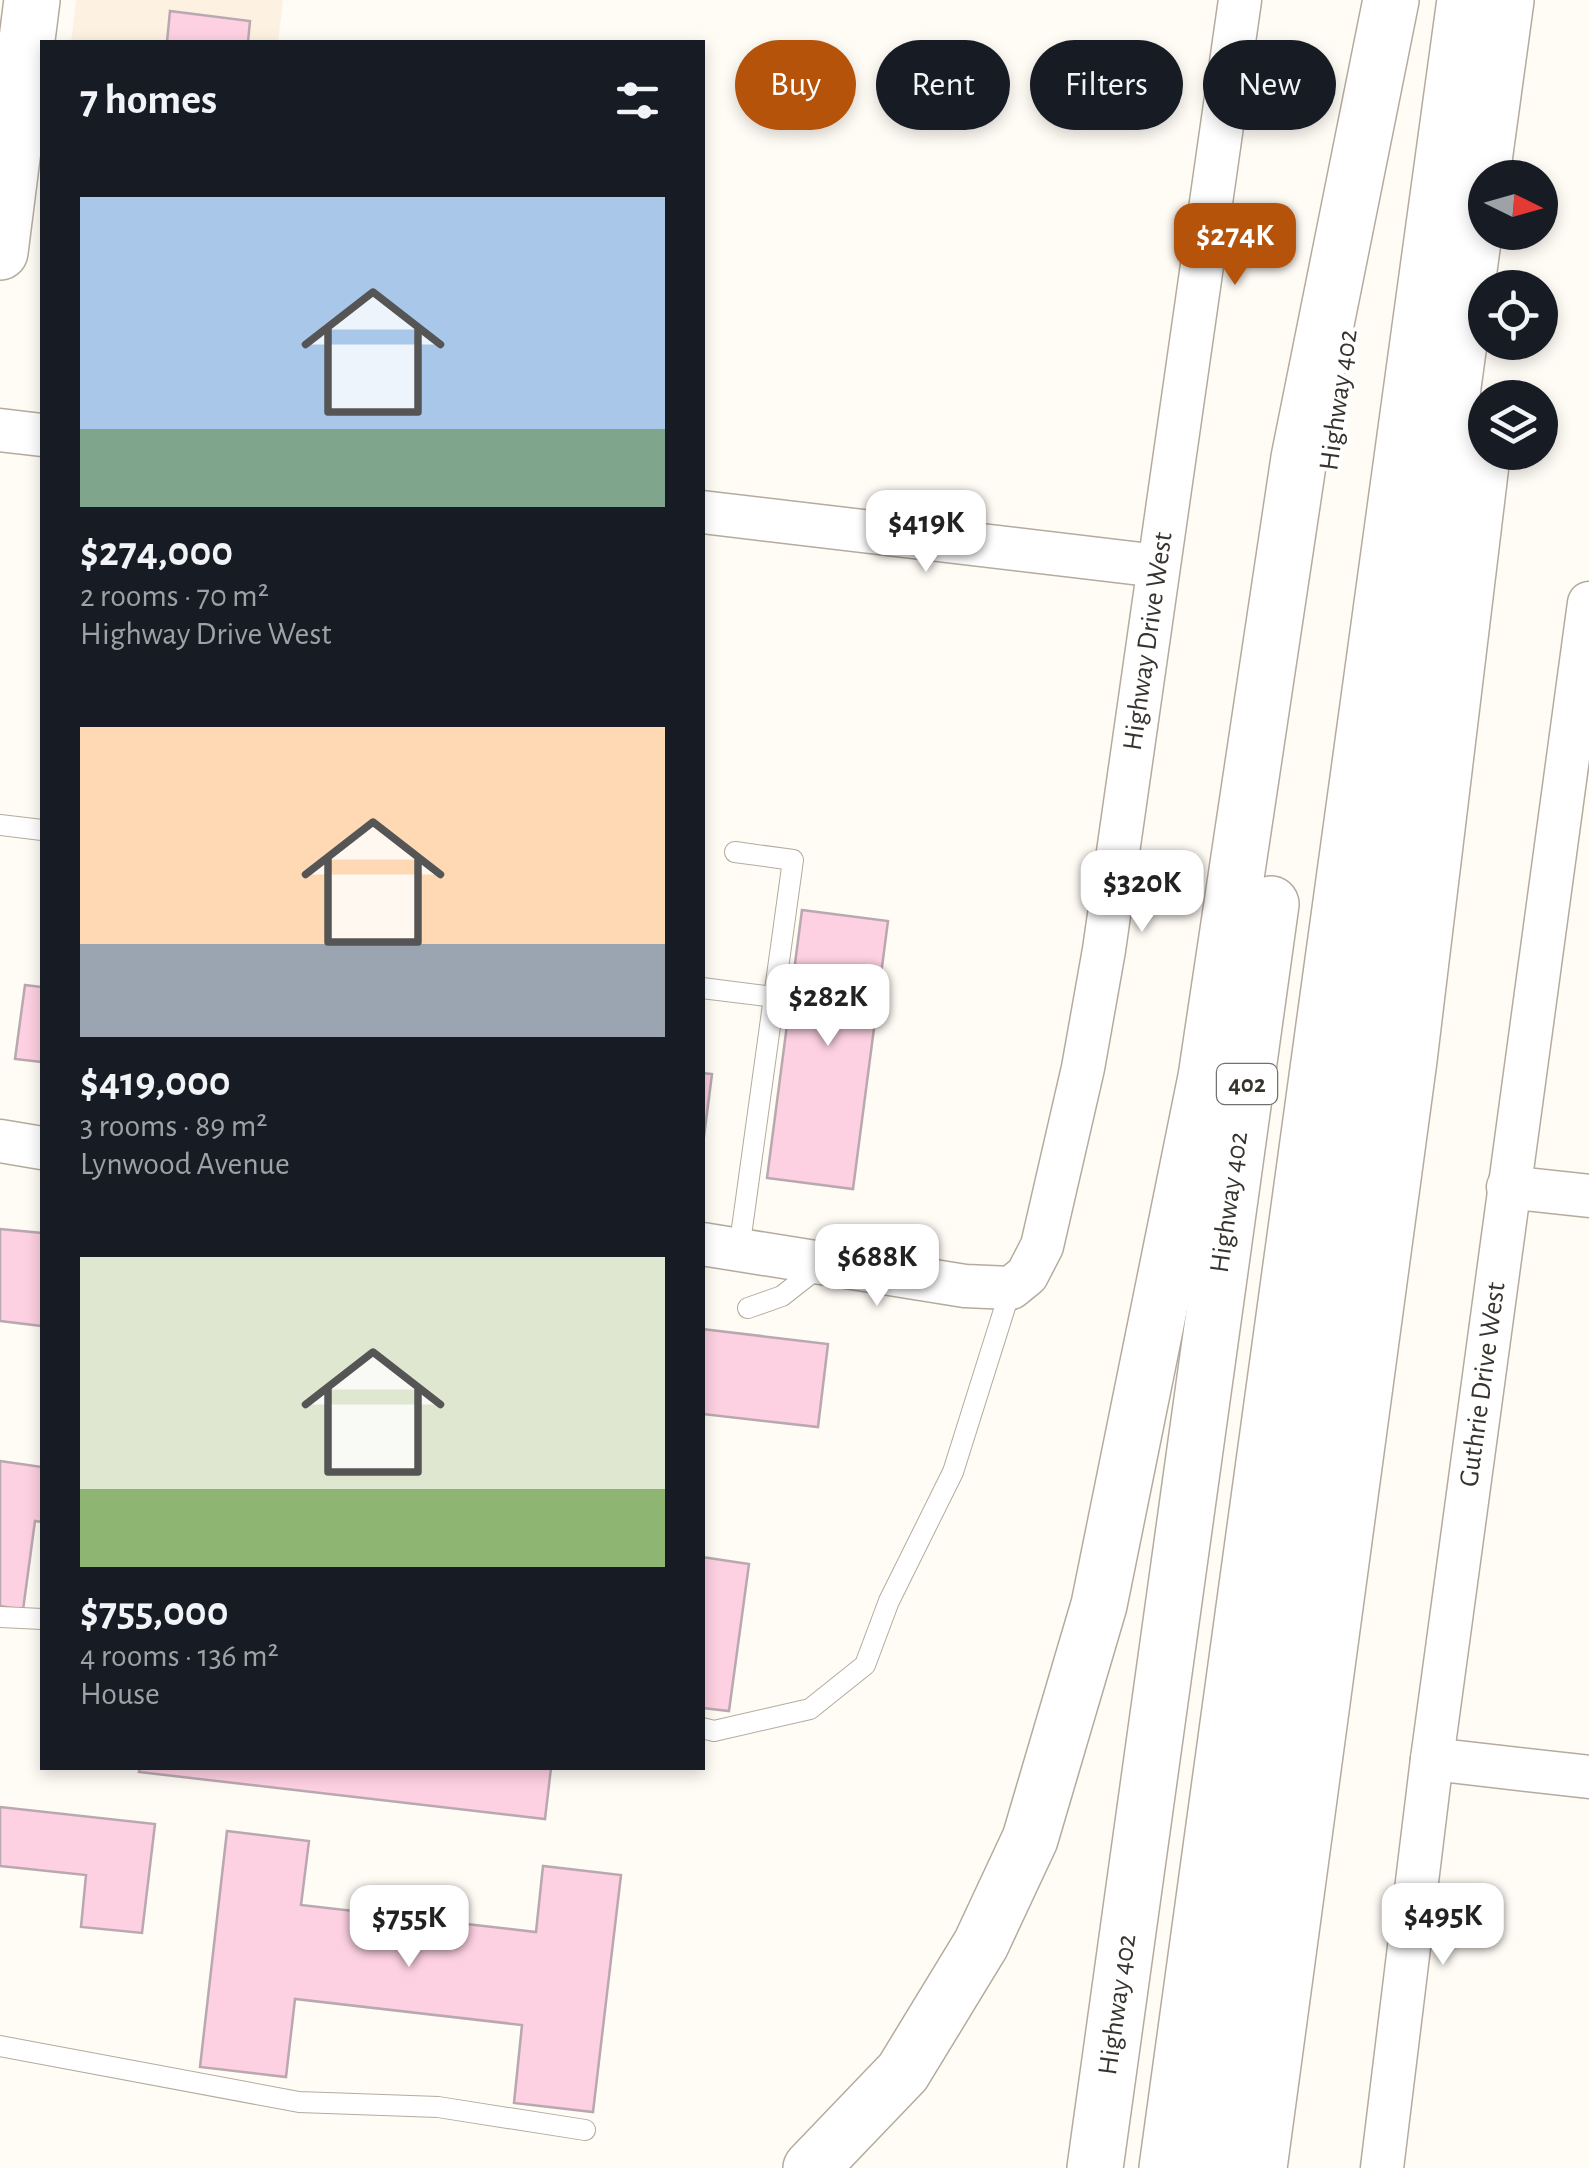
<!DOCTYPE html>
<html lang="en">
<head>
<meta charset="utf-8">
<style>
	body { margin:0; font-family:"Alegreya Sans",sans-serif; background:#20242c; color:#f1f3f6; height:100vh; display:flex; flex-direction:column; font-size:38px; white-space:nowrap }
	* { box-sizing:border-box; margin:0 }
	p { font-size:32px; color:#9ea1a6 }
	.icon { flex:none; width:55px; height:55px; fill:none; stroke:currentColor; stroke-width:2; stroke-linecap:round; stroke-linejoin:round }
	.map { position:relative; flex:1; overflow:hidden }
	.side { position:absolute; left:40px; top:40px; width:665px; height:1730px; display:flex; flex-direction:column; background:#171b24; border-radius:0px; box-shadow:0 5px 15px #0003 }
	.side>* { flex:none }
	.guide { position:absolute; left:735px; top:40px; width:702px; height:90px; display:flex; gap:20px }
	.needle { width:65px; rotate:95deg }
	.fabs { position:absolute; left:1468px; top:160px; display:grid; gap:20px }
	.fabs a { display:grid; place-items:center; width:90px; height:90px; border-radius:50%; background:#171b24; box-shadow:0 5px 15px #0003; font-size:50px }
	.price { position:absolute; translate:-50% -85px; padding:0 22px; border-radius:20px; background:#fff; color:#222; font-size:32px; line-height:65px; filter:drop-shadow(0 2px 5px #0008) }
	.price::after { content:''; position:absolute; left:50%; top:60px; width:30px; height:22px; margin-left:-15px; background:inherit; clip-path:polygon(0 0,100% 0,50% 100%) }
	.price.active { background:#b45309; color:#fff }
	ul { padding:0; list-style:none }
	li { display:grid; align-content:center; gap:20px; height:530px; padding:0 40px }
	li span { display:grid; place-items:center; height:310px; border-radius:0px; color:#555 }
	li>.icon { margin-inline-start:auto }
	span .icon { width:180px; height:180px; fill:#fffc; stroke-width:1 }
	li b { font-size:42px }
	h2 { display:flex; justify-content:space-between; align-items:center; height:120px; padding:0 40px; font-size:42px }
	.chip { padding:0 35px; border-radius:45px; background:#171b24; box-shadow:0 5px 15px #0003; font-size:35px; line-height:90px }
	.chip.active { background:#b45309; color:#fff }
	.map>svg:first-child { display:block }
	.built { fill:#fdf2e1 }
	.building { fill:#fdd0e2; stroke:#b9a8af; stroke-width:2.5 }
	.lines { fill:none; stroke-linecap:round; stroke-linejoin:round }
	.lane-casing { stroke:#b4ab9e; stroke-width:22 }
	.street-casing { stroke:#b4ab9e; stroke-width:45 }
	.secondary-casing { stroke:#b4ab9e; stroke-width:58 }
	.highway-casing { stroke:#b4ab9e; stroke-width:58 }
	.lane { stroke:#fff; stroke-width:20 }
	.street { stroke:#fff; stroke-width:42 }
	.secondary { stroke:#fff; stroke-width:55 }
	.highway { stroke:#fff; stroke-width:55 }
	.labels { text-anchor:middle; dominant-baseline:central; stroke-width:8; stroke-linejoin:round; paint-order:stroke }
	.shield { fill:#fff; stroke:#73706d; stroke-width:2.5 }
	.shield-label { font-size:25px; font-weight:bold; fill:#37332e }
	.street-label { font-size:28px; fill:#37332e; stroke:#fff }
</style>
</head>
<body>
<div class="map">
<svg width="1589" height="2168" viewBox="0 0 1589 2168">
	<rect width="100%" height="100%" fill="#fffbf5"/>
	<path class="built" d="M76,0h207l-5,42h-207z"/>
	<path class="building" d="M170,11l80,10 -2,21h-81z
		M802,910l86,11 -35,268 -86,-11z
		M25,985l17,2v75l-27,-3z
		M702,1073l10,1 -10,78z
		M0,1229l42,4v93l-42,-5z
		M702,1329l126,15 -10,83 -116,-13z
		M0,1461l42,6v55l-7,-1 -12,89 -23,-4z
		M702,1557l47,7 -20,147 -27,-3z
		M140,1768h411l-6,51 -406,-47z
		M0,1807l155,17 -13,109 -61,-6 5,-52 -86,-9z
		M227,1831l82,10 -8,64 235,27 7,-66 78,9 -28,237 -79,-9 8,-78 -227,-26 -9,78 -86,-10z"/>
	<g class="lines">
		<defs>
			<path id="lane" d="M0,825l42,5
				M735,852l58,8 -54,390
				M702,988l72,9
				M748,1308l34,-12 37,-29
				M0,1617l42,2
				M702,1728l12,3 96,-22 55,-44 24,-64 64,-129 58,-184
				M0,2046l299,56 139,5 147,23"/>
			<g id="street">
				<path d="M0,430l42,5"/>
				<path d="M702,512l456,54"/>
				<path d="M0,1141l42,7"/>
				<path d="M1508,1187l81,9"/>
				<path id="s1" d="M702,1244l263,42 46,2 16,-13 15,-29 41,-178 21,-118 136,-950"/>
				<path d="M1432,1759l157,18"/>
				<path id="s2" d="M1382,2168l50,-409 157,-1156"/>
			</g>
			<path id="secondary" d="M0,252l32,-252"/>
			<g id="highway">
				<path d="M811,2168l92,-96 78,-128 49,-105 69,-234 107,-528 93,-619 92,-458"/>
				<path id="s3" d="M1095,2168l176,-1264"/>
				<path d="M1167,2168l298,-2168"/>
				<path d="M1209,2168l297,-2168"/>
				<path d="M1259,2168l150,-1108 76,-629"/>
			</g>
		</defs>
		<use href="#lane" class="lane-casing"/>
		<use href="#street" class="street-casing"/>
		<use href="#secondary" class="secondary-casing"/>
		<use href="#highway" class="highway-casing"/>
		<use href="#lane" class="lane"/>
		<use href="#street" class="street"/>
		<use href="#secondary" class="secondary"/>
		<use href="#highway" class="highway"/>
	</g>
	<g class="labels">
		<rect class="shield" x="1217" y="1064" width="60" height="40" rx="8"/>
		<g class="shield-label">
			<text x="1247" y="1084">402</text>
		</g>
		<g class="street-label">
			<text transform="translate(1339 400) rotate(-82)">Highway 402</text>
			<text stroke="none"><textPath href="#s1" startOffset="980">Highway Drive West</textPath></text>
			<text stroke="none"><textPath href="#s3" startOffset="975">Highway 402</textPath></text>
			<text stroke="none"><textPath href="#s2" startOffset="790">Guthrie Drive West</textPath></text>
			<text stroke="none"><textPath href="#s3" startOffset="165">Highway 402</textPath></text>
		</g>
	</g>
</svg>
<div class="fabs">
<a><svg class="needle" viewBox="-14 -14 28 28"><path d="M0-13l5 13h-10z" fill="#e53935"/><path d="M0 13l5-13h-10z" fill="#9ea1a6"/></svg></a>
<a><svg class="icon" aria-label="locate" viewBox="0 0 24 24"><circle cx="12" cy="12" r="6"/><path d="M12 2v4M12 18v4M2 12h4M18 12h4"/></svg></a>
<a><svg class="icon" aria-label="layers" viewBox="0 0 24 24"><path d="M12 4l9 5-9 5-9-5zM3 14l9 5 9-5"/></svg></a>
</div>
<b class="price active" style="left:1235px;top:288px">$274K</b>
<b class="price" style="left:926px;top:575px">$419K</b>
<b class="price" style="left:1142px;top:935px">$320K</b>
<b class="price" style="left:828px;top:1049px">$282K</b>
<b class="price" style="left:877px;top:1309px">$688K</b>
<b class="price" style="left:1443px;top:1968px">$495K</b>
<b class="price" style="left:409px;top:1970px">$755K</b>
<div class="guide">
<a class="chip active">Buy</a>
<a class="chip">Rent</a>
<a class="chip">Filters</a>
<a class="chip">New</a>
</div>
<section class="side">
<h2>7 homes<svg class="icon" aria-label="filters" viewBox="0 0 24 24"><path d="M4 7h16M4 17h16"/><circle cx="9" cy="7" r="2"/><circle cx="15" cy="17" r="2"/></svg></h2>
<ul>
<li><span style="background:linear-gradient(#a9c7e8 75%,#7fa58c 0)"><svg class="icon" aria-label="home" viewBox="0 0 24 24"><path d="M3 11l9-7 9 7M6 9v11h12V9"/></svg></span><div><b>$274,000</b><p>2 rooms · 70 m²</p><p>Highway Drive West</p></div></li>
<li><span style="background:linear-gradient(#ffd9b3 70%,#9aa5b1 0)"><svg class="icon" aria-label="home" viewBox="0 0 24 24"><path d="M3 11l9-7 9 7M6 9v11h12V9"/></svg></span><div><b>$419,000</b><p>3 rooms · 89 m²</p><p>Lynwood Avenue</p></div></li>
<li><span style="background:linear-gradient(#dfe7d0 75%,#8fb573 0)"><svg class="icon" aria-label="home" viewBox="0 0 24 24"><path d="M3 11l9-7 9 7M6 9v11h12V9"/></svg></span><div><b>$755,000</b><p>4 rooms · 136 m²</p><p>House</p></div></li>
</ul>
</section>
</div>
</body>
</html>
